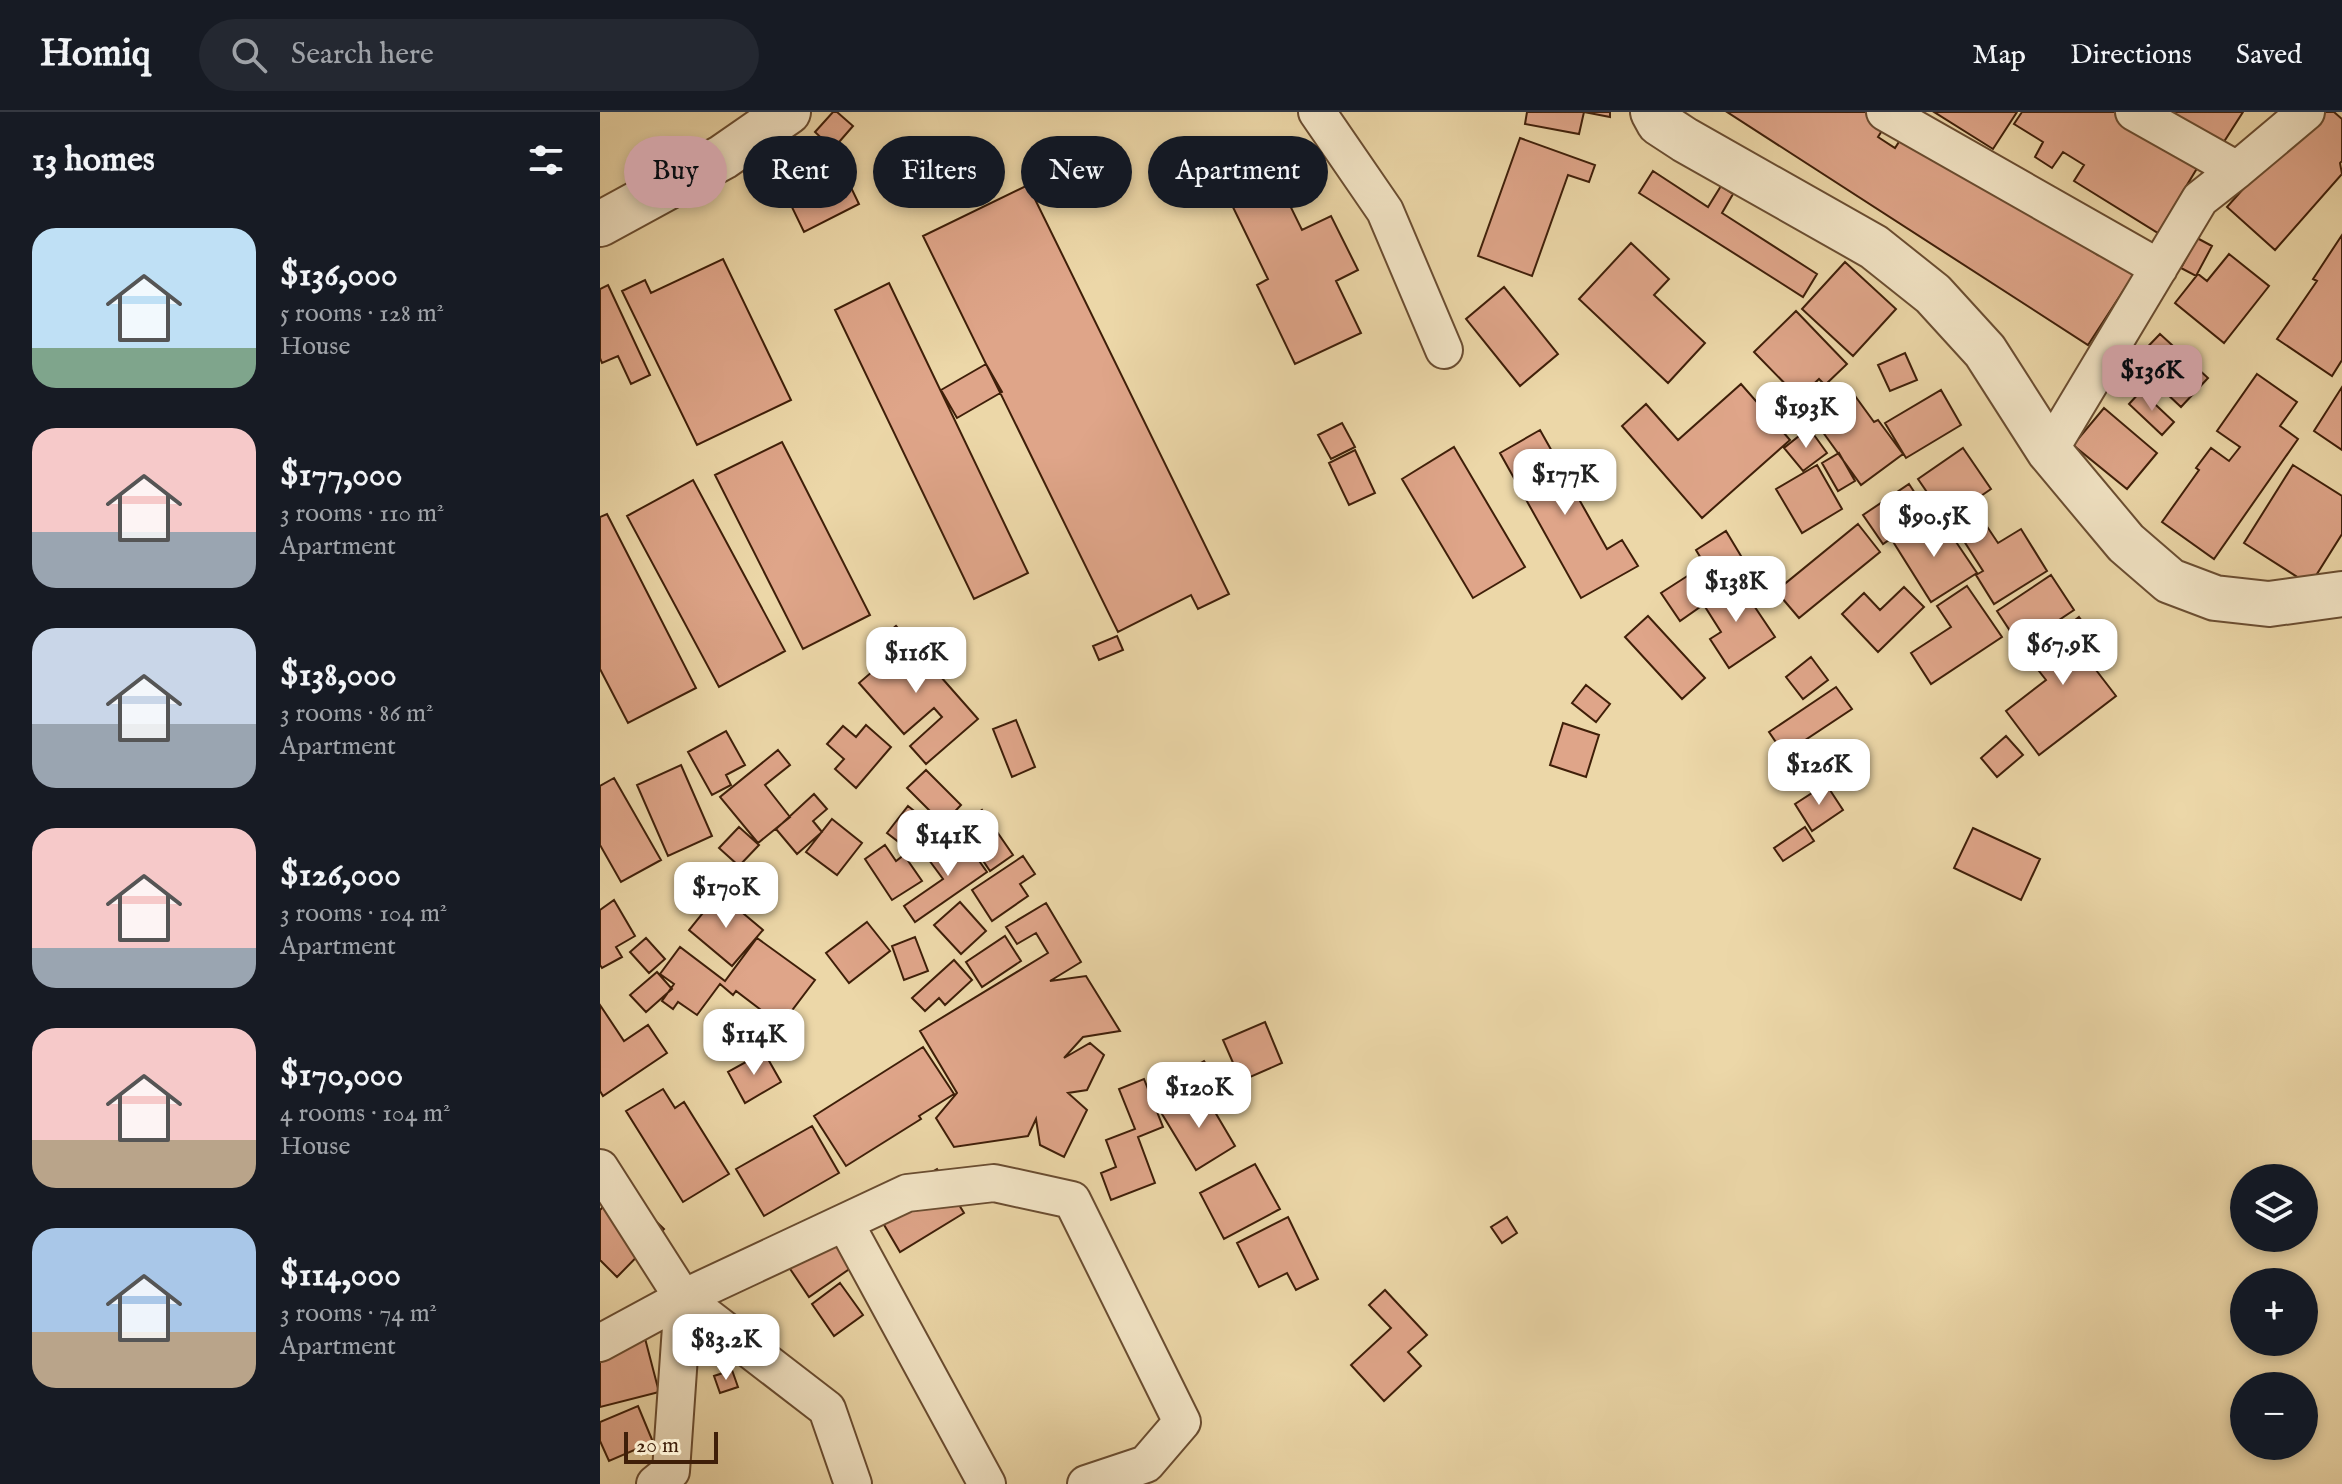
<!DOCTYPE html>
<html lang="en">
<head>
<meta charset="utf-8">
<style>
	body { margin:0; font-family:"IM FELL English",serif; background:#242831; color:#f1f3f6; height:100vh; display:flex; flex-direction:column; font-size:30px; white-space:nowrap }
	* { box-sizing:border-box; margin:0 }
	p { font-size:26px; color:#9ea1a6 }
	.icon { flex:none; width:44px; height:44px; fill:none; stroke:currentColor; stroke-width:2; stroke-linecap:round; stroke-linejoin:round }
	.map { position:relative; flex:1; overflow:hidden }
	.side { display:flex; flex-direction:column; background:#171b24; width:600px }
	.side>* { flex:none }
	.hud { position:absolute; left:24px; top:24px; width:760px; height:72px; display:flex; gap:16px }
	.fabs { position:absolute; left:1630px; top:1052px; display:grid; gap:16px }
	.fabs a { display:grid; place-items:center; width:88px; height:88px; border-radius:50%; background:#171b24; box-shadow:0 4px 12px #0003; font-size:40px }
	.scale { position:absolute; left:24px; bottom:20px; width:94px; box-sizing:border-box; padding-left:8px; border:4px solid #3f1f09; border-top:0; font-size:22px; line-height:28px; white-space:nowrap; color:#3f1f09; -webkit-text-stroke:6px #f3e5c6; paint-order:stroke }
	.price { position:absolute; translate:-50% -68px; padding:0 18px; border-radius:16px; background:#fff; color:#222; font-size:26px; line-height:52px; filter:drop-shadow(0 2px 4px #0008) }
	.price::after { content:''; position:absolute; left:50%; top:48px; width:24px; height:18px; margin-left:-12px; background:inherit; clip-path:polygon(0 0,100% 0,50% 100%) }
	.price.current { background:#c59692; color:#111 }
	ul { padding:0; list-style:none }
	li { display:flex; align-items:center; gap:24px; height:200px; padding:0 32px }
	li span { display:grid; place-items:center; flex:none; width:224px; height:160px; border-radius:24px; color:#555 }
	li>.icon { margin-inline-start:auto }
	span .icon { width:96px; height:96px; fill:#fffc; stroke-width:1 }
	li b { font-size:34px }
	h2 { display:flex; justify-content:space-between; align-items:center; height:96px; padding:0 32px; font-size:34px }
	.chip { padding:0 28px; border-radius:36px; background:#171b24; box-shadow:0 4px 12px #0003; font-size:28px; line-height:72px }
	.chip.current { background:#c59692; color:#111 }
	header { display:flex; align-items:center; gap:48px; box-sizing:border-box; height:112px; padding:0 40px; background:#171b24; border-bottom:2px solid #363941 }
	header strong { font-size:38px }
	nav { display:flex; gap:44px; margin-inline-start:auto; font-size:28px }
	.search { width:560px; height:72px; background:#242831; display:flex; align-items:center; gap:20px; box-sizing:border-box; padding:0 28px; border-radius:44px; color:#9ea1a6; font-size:30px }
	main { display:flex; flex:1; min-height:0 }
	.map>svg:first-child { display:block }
	.building { fill:#dfa589; stroke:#3f1f09; stroke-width:2 }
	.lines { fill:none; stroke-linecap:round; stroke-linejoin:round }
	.minor-casing { stroke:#6a4d31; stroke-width:40 }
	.tertiary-casing { stroke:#6a4d31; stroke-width:48 }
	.minor { stroke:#f3e5c6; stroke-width:36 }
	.tertiary { stroke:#f3e5c6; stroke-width:44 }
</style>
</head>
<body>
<header>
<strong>Homiq</strong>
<div class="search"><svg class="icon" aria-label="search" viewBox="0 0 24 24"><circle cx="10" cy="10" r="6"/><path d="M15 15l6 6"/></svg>Search here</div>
<nav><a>Map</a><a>Directions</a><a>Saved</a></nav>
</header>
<main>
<section class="side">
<h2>13 homes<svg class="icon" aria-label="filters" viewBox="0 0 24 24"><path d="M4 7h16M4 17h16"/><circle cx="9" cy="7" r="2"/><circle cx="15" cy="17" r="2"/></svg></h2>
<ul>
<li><span style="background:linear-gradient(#bfe0f5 75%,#7fa58c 0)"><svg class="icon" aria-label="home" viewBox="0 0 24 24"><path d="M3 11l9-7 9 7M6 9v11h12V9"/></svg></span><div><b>$136,000</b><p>5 rooms · 128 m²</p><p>House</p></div></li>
<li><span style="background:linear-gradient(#f6c9c9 65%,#9aa5b1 0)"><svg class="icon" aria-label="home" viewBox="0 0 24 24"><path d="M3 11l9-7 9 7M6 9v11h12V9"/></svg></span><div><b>$177,000</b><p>3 rooms · 110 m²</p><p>Apartment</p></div></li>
<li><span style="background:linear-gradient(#c9d6e8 60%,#9aa5b1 0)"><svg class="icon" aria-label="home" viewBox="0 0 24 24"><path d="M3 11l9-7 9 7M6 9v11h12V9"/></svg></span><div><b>$138,000</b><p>3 rooms · 86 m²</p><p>Apartment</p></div></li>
<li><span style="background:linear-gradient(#f6c9c9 75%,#9aa5b1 0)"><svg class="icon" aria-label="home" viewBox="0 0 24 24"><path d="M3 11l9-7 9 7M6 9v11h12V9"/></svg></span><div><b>$126,000</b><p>3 rooms · 104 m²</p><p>Apartment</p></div></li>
<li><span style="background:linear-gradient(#f6c9c9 70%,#b9a48a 0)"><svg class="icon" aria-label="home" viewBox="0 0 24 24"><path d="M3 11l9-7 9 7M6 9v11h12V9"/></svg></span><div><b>$170,000</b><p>4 rooms · 104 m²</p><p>House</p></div></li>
<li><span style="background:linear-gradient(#a9c7e8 65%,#b9a48a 0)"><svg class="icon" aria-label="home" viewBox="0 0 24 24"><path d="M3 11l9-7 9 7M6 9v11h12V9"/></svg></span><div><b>$114,000</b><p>3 rooms · 74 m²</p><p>Apartment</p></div></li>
</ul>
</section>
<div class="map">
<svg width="1742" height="1372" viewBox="0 0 1742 1372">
	<rect width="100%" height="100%" fill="#ecd7a8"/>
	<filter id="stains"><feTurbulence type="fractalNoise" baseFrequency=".0025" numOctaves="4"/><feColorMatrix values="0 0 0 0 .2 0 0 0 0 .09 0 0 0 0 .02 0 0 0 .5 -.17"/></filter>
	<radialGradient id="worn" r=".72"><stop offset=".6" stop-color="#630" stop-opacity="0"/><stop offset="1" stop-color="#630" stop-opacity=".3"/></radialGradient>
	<path class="building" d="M233,0h4l16,14 -20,23 -18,-17z
		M927,0h83v5l-26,-5 -5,22 -54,-10z
		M1127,0h153l10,6 -12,19 17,11 16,-25 139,101 48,31 9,-15 35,22 -54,83z
		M1334,0h83l-24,37z
		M1422,0h98l82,48 -44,73 -84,-52 10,-16 -21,-13 -11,16 -17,-11 8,-15 -29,-18z
		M1557,0h86l-25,39z
		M1712,0h22l8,7v42l-2,2 2,11 -67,76 -48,-43z
		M920,26l75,27 -6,17 -21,-7 -36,101 -54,-20z
		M1053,59l55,36 13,-21 12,8 -11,19 95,61 -14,23 -164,-104z
		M244,61l15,31 -55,28 -15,-31z
		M676,65l26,53 29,-14 27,54 -22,11 25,52 -66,31 -38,-79 11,-6 -39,-80z
		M428,73l201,409 -31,15 -7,-14 -73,37 -195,-396z
		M1742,123v125l-10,16 -55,-37 40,-58 -4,-2z
		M1597,126l15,8 -16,30 -15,-8z
		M1031,131l38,36 -15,16 51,48 -37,40 -89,-84z
		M1629,142l40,32 -45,57 -49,-40 23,-29 9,7z
		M123,147l68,141 -94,45 -75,-154 23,-11 6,13z
		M1245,150l51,47 -43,47 -51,-47z
		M289,171l139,290 -54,26 -139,-289z
		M8,173l42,90 -19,9 -13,-28 -16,7 -2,-5v-69z
		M904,175l54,67 -38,32 -54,-67z
		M1196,199l51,53 -22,21 -6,-6 -20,19 -45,-46z
		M1560,222l48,44 -27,29 -48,-45z
		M1305,241l12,27 -27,11 -12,-26z
		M386,252l16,28 -45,26 -16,-28z
		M1657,262l40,28 -17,24 18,13 -84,120 -52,-37 37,-52 -3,-2 15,-20 18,13 11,-14 -23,-16z
		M1141,272l49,56 -88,78 -80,-92 24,-22 32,36z
		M1742,275v63l-28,-19z
		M1250,277l24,33 4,-2 25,34 -42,31 -49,-68z
		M1341,278l20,35 -55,33 -21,-35z
		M1541,279l33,31 -12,13 -33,-31z
		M1504,296l53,45 -30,36 -54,-44z
		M742,311l13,24 -24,12 -13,-24z
		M1209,316l18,25 -24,18 -19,-23z
		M940,318l67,119 15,-9 16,26 -57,32 -81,-145z
		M182,330l88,173 -67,34 -88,-174z
		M854,335l71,120 -52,31 -71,-119z
		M1363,336l28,41 -45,31 -28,-41z
		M755,338l20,43 -26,12 -20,-42z
		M1239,341l16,28 -17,10 -16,-28z
		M1217,353l25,44 -40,24 -26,-44z
		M1693,353l49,31v38l-32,51 -66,-42z
		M93,368l92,171 -66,36 -92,-171z
		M1309,372l19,29 -45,31 -20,-29z
		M7,402l89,174 -68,35 -28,-54v-152z
		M1380,404l18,27 23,-14 26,42 -53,33 -18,-29 7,-4 -26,-41z
		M1325,407l12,18 11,-7 29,43 -46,29 -39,-62z
		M1258,412l22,28 -81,66 -23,-27z
		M1126,419l21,35 -30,19 -21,-35z
		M1092,461l18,27 -30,21 -19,-28z
		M1451,463l23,35 -54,36 -23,-35z
		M1136,467l39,58 -46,31 -19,-29 11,-7 -19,-30z
		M1367,474l35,51 -71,47 -20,-31 40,-26 -14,-21z
		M1304,475l20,20 -46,45 -36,-38 22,-21 16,17z
		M1048,504l57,62 -23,21 -57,-62z
		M1479,505l31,41 -14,12 20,26 -77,59 -33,-44 40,-31 -18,-23z
		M296,514l82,93 -52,45 -16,-18 32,-29 -8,-9 -30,26 -45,-51 28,-24 -13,-15z
		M517,524l6,14 -24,10 -6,-14z
		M1211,545l17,23 -25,19 -17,-22z
		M986,573l24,19 -14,18 -24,-19z
		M1236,575l16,22 -68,45 -15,-22z
		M416,608l19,47 -23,10 -19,-48z
		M963,611l36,12 -13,42 -36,-12z
		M266,613l25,22 -35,41 -21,-19 9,-10 -17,-15 16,-18 13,11z
		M126,619l19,34 -19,10 5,10 -19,10 -24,-43z
		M1406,624l17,19 -26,22 -16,-19z
		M178,638l12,15 -25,20 25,32 -32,26 -38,-46z
		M81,653l31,71 -44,20 -31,-71z
		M326,658l35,35 -18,19 -36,-36z
		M14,666l47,82 -40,22 -21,-37v-59z
		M1226,672l17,26 -31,21 -17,-27z
		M214,682l13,15 -14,12 9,11 -25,22 -21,-25z
		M308,694l35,28 -21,26 -35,-27z
		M382,698l31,45 -23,16 -30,-45z
		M232,707l30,24 -25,32 -31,-23z
		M139,715l20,18 -20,21 -20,-18z
		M1205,715l9,14 -31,20 -9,-13z
		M1373,716l67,31 -19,41 -67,-32z
		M362,725l25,35 -72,50 -11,-16 39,-27 -14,-19z
		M285,733l11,16 8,-6 18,26 -30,19 -27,-41z
		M423,744l12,18 -15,10 8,12 -36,25 -20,-31z
		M106,767l13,14 -19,16 -12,-14z
		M119,781l44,37 -31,36 -43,-36z
		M14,788l21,36 -19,11 6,10 -20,11 -2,-3v-55z
		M360,790l26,29 -25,23 -27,-29z
		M446,791l35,59 -31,19 36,-5 34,55 -37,6 -19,21 26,-15 14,12 -17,35 -19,3 19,17 -23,47 -24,-12 -4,-26 -8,17 -74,11 -18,-29 21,-25 -37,-62 128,-78 -12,-20 -19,11 -11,-17z
		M267,810l23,29 -41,32 -23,-30z
		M405,824l16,25 -39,26 -16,-25z
		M315,825l13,34 -24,9 -12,-34z
		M46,826l19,21 -16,14 -19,-21z
		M157,826l58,42 -34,45 -45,-34 -3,4 -13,-11 -23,31 -19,-13 -5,7 -11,-8 12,-17 -14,-10 20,-27 45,34z
		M354,848l18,20 -27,25 -6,-7 -14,13 -13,-13z
		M57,860l15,17 -26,23 -16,-17z
		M0,893l24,36 24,-16 19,28 -64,43 -3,-5z
		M665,910l17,41 -41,18 -18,-41z
		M323,935l31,47 -35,22 2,3 -75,47 -32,-50z
		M164,940l17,30 -36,21 -17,-31z
		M604,949l10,15 -15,10 -10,-16z
		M544,967l19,48 -25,10 17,46 -44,17 -10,-27 15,-6 -10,-27 29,-11 -16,-40z
		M63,977l12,19 9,-6 45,72 -46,28 -57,-91z
		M602,978l33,56 -39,24 -34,-56z
		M212,1014l27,47 -75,43 -28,-47z
		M655,1052l25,45 -56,30 -24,-46z
		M337,1057l27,44 -64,39 -27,-46z
		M21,1076l43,41 -47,48 -17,-17v-50z
		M230,1104l31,45 -52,36 -31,-46z
		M688,1105l30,62 -22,11 -9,-17 -28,14 -22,-44z
		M907,1105l10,16 -15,10 -11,-16z
		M240,1171l23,32 -29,21 -22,-32z
		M785,1178l42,45 -19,17 13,14 -37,35 -33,-36 40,-37 -22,-23z
		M41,1211l18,69 -59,15v-73z
		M132,1258l6,17 -18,6 -6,-17z
		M38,1294l15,36 -44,19 -9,-20v-19z"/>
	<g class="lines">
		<defs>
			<path id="minor" d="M717,0l68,99 59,139
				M1285,0l274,156
				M1534,0l103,58 69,-58
				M1449,339l151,-252 37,-29
				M0,1056l83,130 144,111 26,75
				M245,1111l142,261
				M0,1231l83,-45 224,-105 87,-10 78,17 110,222 -36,42 -60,20
				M55,1372l16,-13 12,-173"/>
			<path id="tertiary" d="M1053,0l6,11 26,17 189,107 59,47 52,57 64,100 77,92 44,38 45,17 54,6 73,-10
				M0,112l123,-67 65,-45"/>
		</defs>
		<use href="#minor" class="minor-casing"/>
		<use href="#tertiary" class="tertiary-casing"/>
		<use href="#minor" class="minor"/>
		<use href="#tertiary" class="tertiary"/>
	</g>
	<rect width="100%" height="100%" filter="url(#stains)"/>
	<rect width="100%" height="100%" fill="url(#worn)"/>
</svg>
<div class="fabs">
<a><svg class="icon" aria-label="layers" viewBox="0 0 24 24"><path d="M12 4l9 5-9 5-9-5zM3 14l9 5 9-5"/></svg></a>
<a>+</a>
<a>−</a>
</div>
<div class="scale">20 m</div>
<b class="price current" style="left:1552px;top:301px">$136K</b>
<b class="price" style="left:1206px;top:338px">$193K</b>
<b class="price" style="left:965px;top:405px">$177K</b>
<b class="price" style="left:1334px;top:447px">$90.5K</b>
<b class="price" style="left:1136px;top:512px">$138K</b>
<b class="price" style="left:1463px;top:575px">$67.9K</b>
<b class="price" style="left:316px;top:583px">$116K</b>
<b class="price" style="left:1219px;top:695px">$126K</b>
<b class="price" style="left:348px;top:766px">$141K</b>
<b class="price" style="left:126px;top:818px">$170K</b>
<b class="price" style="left:154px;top:965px">$114K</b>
<b class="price" style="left:599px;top:1018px">$120K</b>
<b class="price" style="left:126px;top:1270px">$83.2K</b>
<div class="hud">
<a class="chip current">Buy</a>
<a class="chip">Rent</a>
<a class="chip">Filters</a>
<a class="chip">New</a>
<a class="chip">Apartment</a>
</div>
</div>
</main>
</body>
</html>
